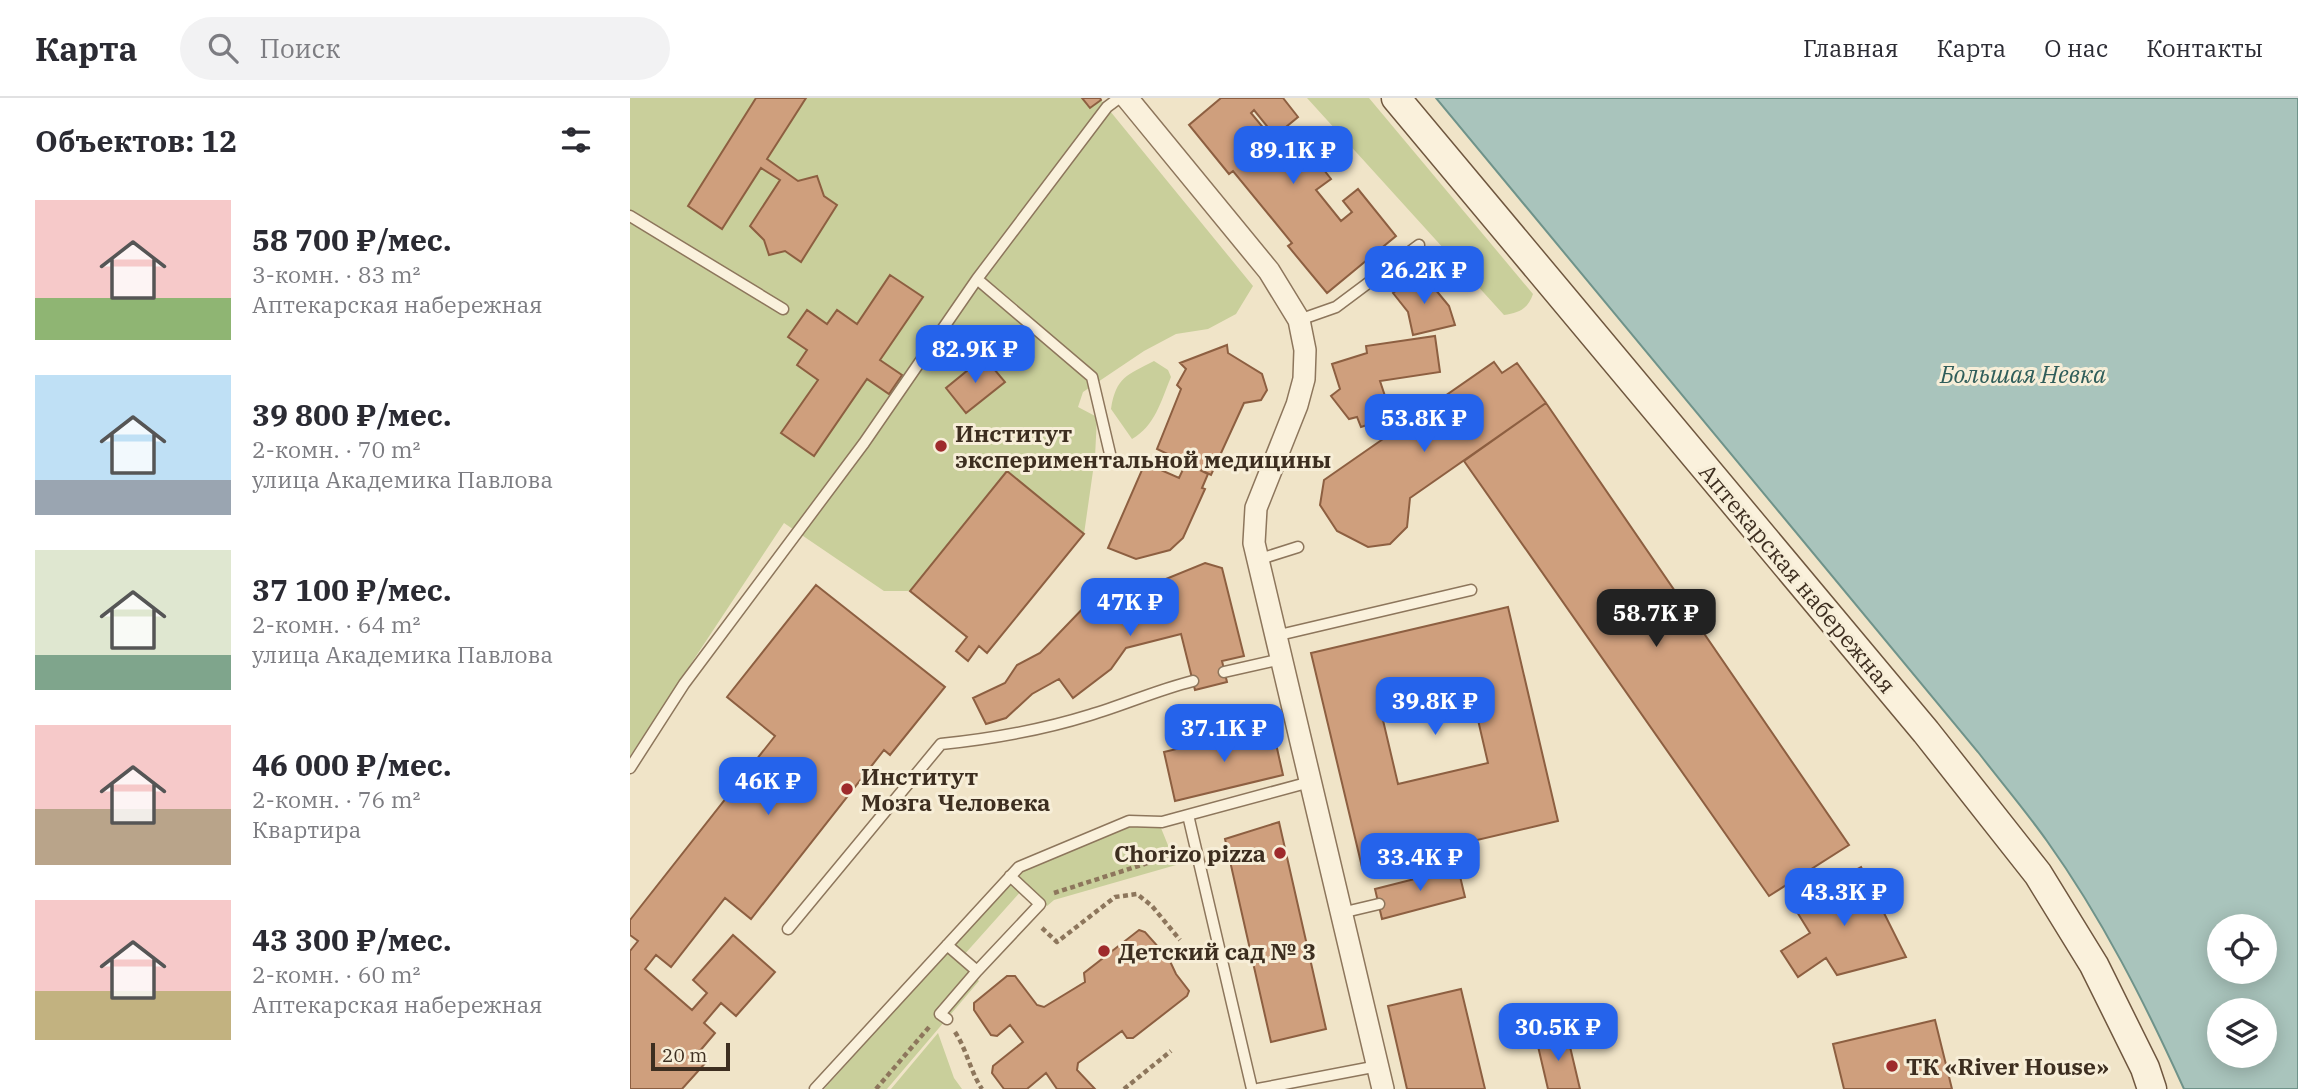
<!DOCTYPE html>
<html lang="ru">
<head>
<meta charset="utf-8">
<style>
	body { margin:0; font-family:"IBM Plex Serif",serif; background:#f2f2f3; color:#2b2b33; height:100vh; display:flex; flex-direction:column; font-size:26px; white-space:nowrap }
	* { box-sizing:border-box; margin:0 }
	p { font-size:23px; color:#7c7c81 }
	.icon { flex:none; width:38px; height:38px; fill:none; stroke:currentColor; stroke-width:2; stroke-linecap:round; stroke-linejoin:round }
	.map { position:relative; flex:1; overflow:hidden }
	.drawer { display:flex; flex-direction:column; background:#fff; width:630px }
	.drawer>* { flex:none }
	.fabs { position:absolute; left:1577px; top:816px; display:grid; gap:14px }
	.fabs a { display:grid; place-items:center; width:70px; height:70px; border-radius:50%; background:#fff; box-shadow:0 4px 18px #0003; font-size:35px }
	.scale { position:absolute; left:21px; bottom:18px; width:79px; box-sizing:border-box; padding-left:7px; border:4px solid #3d2e20; border-top:0; font-size:19px; line-height:24px; white-space:nowrap; color:#3d2e20; -webkit-text-stroke:5px #f7eed8; paint-order:stroke }
	.price { position:absolute; translate:-50% -60px; padding:0 16px; border-radius:14px; background:#2563eb; color:#fff; font-size:23px; line-height:46px; filter:drop-shadow(0 2px 4px #0008) }
	.price::after { content:''; position:absolute; left:50%; top:42px; width:21px; height:16px; margin-left:-10px; background:inherit; clip-path:polygon(0 0,100% 0,50% 100%) }
	.price.current { background:#222; color:#fff }
	ul { padding:0; list-style:none }
	li { display:flex; align-items:center; gap:21px; height:175px; padding:0 35px }
	li span { display:grid; place-items:center; flex:none; width:196px; height:140px; border-radius:0px; color:#555 }
	li>.icon { margin-inline-start:auto }
	span .icon { width:84px; height:84px; fill:#fffc; stroke-width:1 }
	li b { font-size:30px }
	h2 { display:flex; justify-content:space-between; align-items:center; height:84px; padding:0 35px; font-size:30px }
	header { display:flex; align-items:center; gap:42px; box-sizing:border-box; height:98px; padding:0 35px; background:#fff; border-bottom:2px solid #e1e1e2 }
	header strong { font-size:33px }
	nav { display:flex; gap:38px; margin-inline-start:auto; font-size:24px }
	.search { width:490px; height:63px; background:#f2f2f3; display:flex; align-items:center; gap:18px; box-sizing:border-box; padding:0 24px; border-radius:38px; color:#7c7c81; font-size:26px }
	main { display:flex; flex:1; min-height:0 }
	.map>svg:first-child { display:block }
	.green { fill:#c9cf9b }
	.water { fill:#a9c4bc; stroke:#6f938a; stroke-width:2; fill-rule:evenodd }
	.building { fill:#cf9f7d; stroke:#8d5f41; stroke-width:2; fill-rule:evenodd }
	.lines { fill:none; stroke-linecap:round; stroke-linejoin:round }
	.lane-casing { stroke:#8d765c; stroke-width:13 }
	.street-casing { stroke:#8d765c; stroke-width:24 }
	.secondary-casing { stroke:#6f573f; stroke-width:31 }
	.path { stroke:#8d765c; stroke-width:4.5; stroke-dasharray:5 3.5; stroke-linecap:butt }
	.lane { stroke:#faf1dc; stroke-width:10 }
	.street { stroke:#faf1dc; stroke-width:21 }
	.secondary { stroke:#faf1dc; stroke-width:28 }
	.poi-dot { fill:#9e2a2b; stroke:#f7eed8; stroke-width:2.5 }
	.labels { text-anchor:middle; dominant-baseline:central; stroke-width:6; stroke-linejoin:round; paint-order:stroke }
	.poi-label { font-size:23px; font-weight:bold; fill:#3d2e20; stroke:#f7eed8; text-anchor:start }
	.street-label { font-size:23px; fill:#3d2e20; stroke:#f7eed8 }
	.water-label { font-size:24px; font-style:italic; fill:#2f5d5a; stroke:#f7eed8 }
</style>
</head>
<body>
<header>
<strong>Карта</strong>
<div class="search"><svg class="icon" aria-label="search" viewBox="0 0 24 24"><circle cx="10" cy="10" r="6"/><path d="M15 15l6 6"/></svg>Поиск</div>
<nav><a>Главная</a><a>Карта</a><a>О нас</a><a>Контакты</a></nav>
</header>
<main>
<section class="drawer">
<h2>Объектов: 12<svg class="icon" aria-label="filters" viewBox="0 0 24 24"><path d="M4 7h16M4 17h16"/><circle cx="9" cy="7" r="2"/><circle cx="15" cy="17" r="2"/></svg></h2>
<ul>
<li><span style="background:linear-gradient(#f6c9c9 70%,#8fb573 0)"><svg class="icon" aria-label="home" viewBox="0 0 24 24"><path d="M3 11l9-7 9 7M6 9v11h12V9"/></svg></span><div><b>58 700 ₽/мес.</b><p>3-комн. · 83 m²</p><p>Аптекарская набережная</p></div></li>
<li><span style="background:linear-gradient(#bfe0f5 75%,#9aa5b1 0)"><svg class="icon" aria-label="home" viewBox="0 0 24 24"><path d="M3 11l9-7 9 7M6 9v11h12V9"/></svg></span><div><b>39 800 ₽/мес.</b><p>2-комн. · 70 m²</p><p>улица Академика Павлова</p></div></li>
<li><span style="background:linear-gradient(#dfe7d0 75%,#7fa58c 0)"><svg class="icon" aria-label="home" viewBox="0 0 24 24"><path d="M3 11l9-7 9 7M6 9v11h12V9"/></svg></span><div><b>37 100 ₽/мес.</b><p>2-комн. · 64 m²</p><p>улица Академика Павлова</p></div></li>
<li><span style="background:linear-gradient(#f6c9c9 60%,#b9a48a 0)"><svg class="icon" aria-label="home" viewBox="0 0 24 24"><path d="M3 11l9-7 9 7M6 9v11h12V9"/></svg></span><div><b>46 000 ₽/мес.</b><p>2-комн. · 76 m²</p><p>Квартира</p></div></li>
<li><span style="background:linear-gradient(#f6c9c9 65%,#c2b280 0)"><svg class="icon" aria-label="home" viewBox="0 0 24 24"><path d="M3 11l9-7 9 7M6 9v11h12V9"/></svg></span><div><b>43 300 ₽/мес.</b><p>2-комн. · 60 m²</p><p>Аптекарская набережная</p></div></li>
</ul>
</section>
<div class="map">
<svg width="1668" height="991" viewBox="0 0 1668 991">
	<rect width="100%" height="100%" fill="#f0e4c8"/>
	<path class="green" d="M0,0h452l9,10 10,-8 152,186 -17,28 -28,15 -32,5 -32,17 -61,41 -5,15 19,10 -2,40 -11,77 -77,-62 -97,119h-26l-100,-68 -154,233z
		M677,0h62l164,196c-5,15 -14,19 -29,21z
		M524,263l14,9 3,7c-10,24 -16,49 -39,62l-21,-30c5,-32 16,-34 43,-48z
		M501,728l30,2 15,37 -122,35 -7,6 -31,-30 6,-6z
		M382,782l10,10 -59,66 -11,-9z
		M318,853l31,30 -92,108h-63z
		M308,935l16,45 8,11h-71z"/>
	<path class="water" d="M806,0h862v991h-114c-39,-86 -82,-171 -137,-248 -22,-31 -46,-59 -69,-89zM1589,828h45v45h-45zM1589,912h45v45h-45z"/>
	<path class="building" d="M126,0h50l-39,61 31,22 19,-5 7,20 13,9 -36,57 -16,-11 -16,4 -5,-15 -14,-14 30,-46 -19,-12 -39,61 -34,-23z
		M452,0h18l1,2 -11,8z
		M591,0h62l15,19 -23,19 -21,-26 -3,3 30,36 15,-12 9,10 13,-11 19,23 -13,11 7,9 -15,11 25,31 11,-9 -9,-11 15,-12 38,47 -69,57 -39,-47 4,-3 -59,-72 -4,3 -40,-49z
		M791,174l28,34 6,19 -42,10 -5,-23 -15,-19z
		M260,177l33,22 -43,63 22,15 -13,19 -22,-15 -53,77 -33,-23 37,-53 -21,-15 10,-15 -19,-13 19,-27 20,14 10,-14 20,14z
		M805,238l5,36 -60,9 12,36 -31,10 -4,-10 -8,2 -18,-23 9,-7 -8,-25 35,-11 -1,-7z
		M597,247l1,8 34,21 5,16 -6,10 -17,3 -33,72 -54,-26 24,-60 -4,-4 9,-16 -6,-6z
		M354,259l21,25 -39,31 -20,-25z
		M864,264l8,11 15,-10 29,40 -136,95 -3,29 -17,17 -22,3 -31,-16 -17,-26 4,-25z
		M916,305l303,442 -80,51 -305,-435z
		M515,365l34,15 7,-15 22,11 -6,14 3,1 -22,49 -13,12 -34,9 -28,-11z
		M377,373l77,63 -97,119 -8,-7 -11,15 -12,-10 11,-14 -57,-46z
		M575,465l17,5 22,88 -22,5 5,21 -32,8 -14,-56 -55,14 -15,21 -38,29 -14,-19 -27,15 -26,24 -20,6 -13,-26 32,-15 12,-18 23,-12 52,-54 69,-18z
		M186,487l129,102 -55,68 -6,-5 -133,169 -26,-21 -54,69 -15,-12 -11,14 47,41 15,-17 -14,-13 40,-45 42,37 -39,44 -15,-13 -17,20 11,10 -16,19 9,8 -26,29h-52v-138l8,-10 -8,-6v-15l145,-184 -48,-39z
		M878,509l50,214 -196,46 -51,-214zM842,596l16,69 -90,21 -16,-68z
		M642,628l11,49 -108,26 -11,-49z
		M649,724l47,207 -55,13 -46,-203z
		M1231,769l45,90 -69,18 -11,-17 -28,19 -17,-26 29,-18 -18,-29z
		M828,770l7,29 -83,22 -7,-30z
		M509,832l6,2 24,27 7,15 13,17 -2,5 -54,42h-6l-5,-7 -44,32 -1,7 18,19h-38l-11,-16 -19,16h-23l-12,-16 1,-7 30,-24 -13,-17 -13,11 -6,-1 -17,-25v-7l33,-27h8l22,29 7,2 41,-25 -1,-9z
		M831,891l24,100h-78l-19,-83z
		M1305,922l17,69h-108l-11,-45z
		M937,936l13,55h-32l-11,-47z"/>
	<g class="lines">
		<defs>
			<path id="lane" d="M0,118l153,93
				M347,181l115,98 19,81
				M669,222l37,-13 83,-62
				M627,462l41,-13
				M645,538l196,-46
				M594,574l57,-13
				M0,670l54,-84 180,-241 113,-164 130,-172 12,-9
				M558,717l64,274
				M711,815l38,-9
				M158,831l153,-185c49,-5 101,-14 149,-29 34,-10 67,-25 103,-34
				M347,873l63,-67 -30,-28
				M317,921l-7,-5 37,-43 -30,-26
				M185,991l204,-222 110,-46 33,1 148,-40
				M628,991l120,-23"/>
			<path id="street" d="M497,0l142,173 30,49 6,30 -1,29 -7,26 -41,103 -2,35 129,546"/>
			<path id="secondary" d="M766,0l530,634 112,142 56,91 51,103 7,21"/>
		</defs>
		<use href="#lane" class="lane-casing"/>
		<use href="#street" class="street-casing"/>
		<use href="#secondary" class="secondary-casing"/>
		<path class="path" d="M424,795l125,-40
			M412,830l15,14 58,-45 22,-3 15,12 28,34
			M325,934c12,18 15,39 27,57
			M246,991l54,-63
			M494,991l47,-38"/>
		<use href="#lane" class="lane"/>
		<use href="#street" class="street"/>
		<use href="#secondary" class="secondary"/>
	</g>
	<g class="poi-dot">
		<circle cx="311" cy="348" r="7"/>
		<circle cx="217" cy="691" r="7"/>
		<circle cx="650" cy="755" r="7"/>
		<circle cx="474" cy="853" r="7"/>
		<circle cx="1262" cy="968" r="7"/>
	</g>
	<g class="labels">
		<g class="poi-label">
			<text x="325" y="335">Институт<tspan x="325" dy="26">экспериментальной медицины</tspan></text>
			<text x="231" y="678">Институт<tspan x="231" dy="26">Мозга Человека</tspan></text>
			<text x="636" y="755" text-anchor="end">Chorizo pizza</text>
			<text x="488" y="853">Детский сад № 3</text>
			<text x="1276" y="968">ТК «River House»</text>
		</g>
		<g class="street-label">
			<text transform="translate(1168 480) rotate(50)">Аптекарская набережная</text>
		</g>
		<g class="water-label">
			<text x="1393" y="276">Большая Невка</text>
		</g>
	</g>
</svg>
<div class="fabs">
<a><svg class="icon" aria-label="locate" viewBox="0 0 24 24"><circle cx="12" cy="12" r="6"/><path d="M12 2v4M12 18v4M2 12h4M18 12h4"/></svg></a>
<a><svg class="icon" aria-label="layers" viewBox="0 0 24 24"><path d="M12 4l9 5-9 5-9-5zM3 14l9 5 9-5"/></svg></a>
</div>
<div class="scale">20 m</div>
<b class="price" style="left:663px;top:88px">89.1K ₽</b>
<b class="price" style="left:794px;top:208px">26.2K ₽</b>
<b class="price" style="left:345px;top:287px">82.9K ₽</b>
<b class="price" style="left:794px;top:356px">53.8K ₽</b>
<b class="price" style="left:500px;top:540px">47K ₽</b>
<b class="price current" style="left:1026px;top:551px">58.7K ₽</b>
<b class="price" style="left:805px;top:639px">39.8K ₽</b>
<b class="price" style="left:594px;top:666px">37.1K ₽</b>
<b class="price" style="left:138px;top:719px">46K ₽</b>
<b class="price" style="left:790px;top:795px">33.4K ₽</b>
<b class="price" style="left:1214px;top:830px">43.3K ₽</b>
<b class="price" style="left:928px;top:965px">30.5K ₽</b>
</div>
</main>
</body>
</html>
